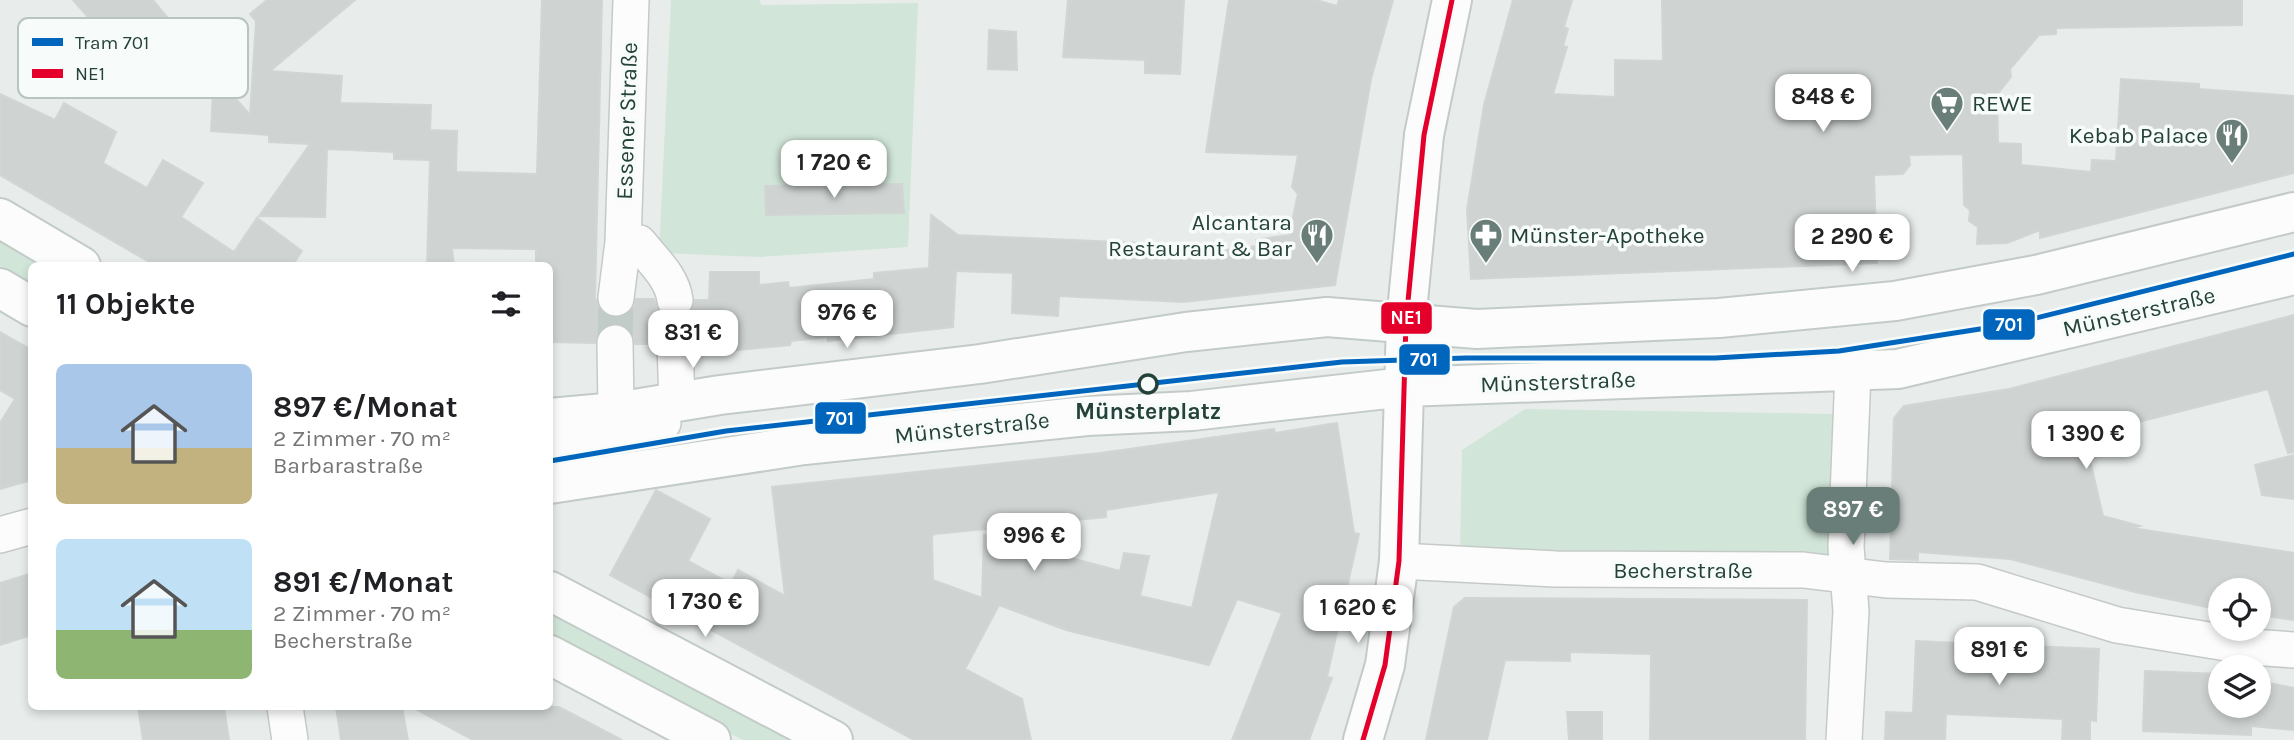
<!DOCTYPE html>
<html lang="de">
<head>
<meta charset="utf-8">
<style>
	body { margin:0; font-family:Karla,sans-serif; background:#f6f6f6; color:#202124; height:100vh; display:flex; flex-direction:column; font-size:26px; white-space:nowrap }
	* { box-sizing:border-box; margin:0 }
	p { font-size:23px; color:#757577 }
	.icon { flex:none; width:38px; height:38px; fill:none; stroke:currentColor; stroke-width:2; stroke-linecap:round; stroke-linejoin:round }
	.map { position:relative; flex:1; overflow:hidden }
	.panel { position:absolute; left:28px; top:262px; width:525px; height:448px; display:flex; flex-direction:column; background:#fff; border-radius:10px; box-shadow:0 4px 10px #0003 }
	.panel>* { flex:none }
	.buttons { position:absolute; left:2208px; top:578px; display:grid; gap:14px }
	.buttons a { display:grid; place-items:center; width:63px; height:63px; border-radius:50%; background:#fff; box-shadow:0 4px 10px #0003; font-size:35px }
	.price { position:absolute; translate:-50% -60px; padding:0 16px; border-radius:14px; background:#fff; color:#222; font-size:23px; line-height:46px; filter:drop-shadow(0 2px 4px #0008) }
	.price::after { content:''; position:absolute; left:50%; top:42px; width:21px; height:16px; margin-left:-10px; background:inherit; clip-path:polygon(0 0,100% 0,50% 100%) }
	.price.on { background:#697e78; color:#fff }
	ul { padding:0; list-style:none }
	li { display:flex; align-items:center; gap:21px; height:175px; padding:0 28px }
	li span { display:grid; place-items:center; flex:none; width:196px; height:140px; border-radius:10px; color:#555 }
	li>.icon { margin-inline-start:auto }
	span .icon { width:84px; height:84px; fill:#fffc; stroke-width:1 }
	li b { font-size:30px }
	h2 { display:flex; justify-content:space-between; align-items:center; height:84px; padding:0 28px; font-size:30px }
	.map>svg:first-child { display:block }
	.green { fill:#d1e6d8 }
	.building { fill:#cfd4d2; stroke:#d1d6d4; stroke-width:2; fill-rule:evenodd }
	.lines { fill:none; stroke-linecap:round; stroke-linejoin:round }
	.street-tunnel { stroke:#c1cbc8; stroke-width:35; stroke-dasharray:35 18; stroke-linecap:butt }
	.street-casing { stroke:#c5cac8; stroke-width:38 }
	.secondary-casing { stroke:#c3cbc8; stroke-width:42 }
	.street { stroke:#fcfcfc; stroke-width:35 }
	.secondary { stroke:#fcfcfc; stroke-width:38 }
	.bus-1-casing { stroke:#f7fbf9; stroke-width:10 }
	.bus-1 { stroke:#e4002b; stroke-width:5 }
	.tram-1-casing { stroke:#f7fbf9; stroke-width:10 }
	.tram-1 { stroke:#0065bd; stroke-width:5 }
	.stop-dot { fill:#f7fbf9; stroke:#24423a; stroke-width:3.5 }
	.labels { text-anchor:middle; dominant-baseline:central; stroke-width:7; stroke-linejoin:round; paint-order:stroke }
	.poi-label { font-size:23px; fill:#24423a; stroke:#f7fbf9; text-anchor:start }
	.street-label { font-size:23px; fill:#24423a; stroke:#f7fbf9 }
	.stop-label { font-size:23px; font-weight:bold; fill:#24423a; stroke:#f7fbf9 }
	.key { fill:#f7fbf9; stroke:#b8c4c0; stroke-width:2 }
	.key-label { font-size:19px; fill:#24423a }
	.line-badge { stroke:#f7fbf9; stroke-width:2.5 }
	.badge-label { font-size:19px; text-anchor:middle; font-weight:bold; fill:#fff }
</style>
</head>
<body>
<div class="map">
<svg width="2294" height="740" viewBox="0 0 2294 740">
	<rect width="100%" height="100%" fill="#e8edeb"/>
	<path class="green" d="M671,0h89l1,5 157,-2 -10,244 -148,10 -101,-4z
		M0,242l41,24h-9l-1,20 -31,-20z
		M1525,409l311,5 -1,143 -375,-7 2,-100z
		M550,602l262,138h-69l-183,-95 -10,-6z"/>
	<path class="building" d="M73,0h80l24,29h25l-8,60 -45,-6 5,-39 -52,-11z
		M267,0h88l-85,71 72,5 -2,27 91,2 -1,25 27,1 -1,41 81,2 5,-174h60l-7,298 8,16 10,4 10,-1 9,-6 4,-12h18l7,15 18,6 10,-6 6,-14h14l1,-28h49v13l29,-3 1,6 85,-9v-6l55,-5 2,-53 27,20 250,11 1,6 48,-6 -1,-6 33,-5 9,-41 -6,-7 6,-32 -92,-3 23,-152h87l21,6 2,-6h54l-22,79 -36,206 -152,17 -124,-6 -1,20 -46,-3 1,-40 -57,-2 -3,56 -125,14 -1,-4 -36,4 -1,4 -81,8v-8h-14l-3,-12 -17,-9 -11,3 -9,17h-20l-3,-12 -17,-9 -11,3 -9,17 -45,-1v-76h-14v-17l-84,-1 2,18h-27l3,-106 -36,-1v-7l-67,-3 -2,68 -66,-1 51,-72 -41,-2v-7l-58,-4 2,-41 18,3 19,22 6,-94 -6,-7z
		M1068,0h116l-4,74 -35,-1v-13l-82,-3z
		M1513,0h59l-8,27 4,2 -5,17 4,1 -14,47 62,3v-37l48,1 -1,-61h580v25l-186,3v6l-17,1 -29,34 1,8 -14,18 1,48 23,1v21l70,7 1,-12 24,1 5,-82 78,5v5l95,7v77l-254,65v-8l-33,13 -30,1 1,-17 -9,-6 1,-11 -6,-5 -1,-51 -54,1 1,10 -7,9 -29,1 3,88 -406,16 -4,-69 17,-105z
		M989,30l27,2 1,38 -29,-1z
		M0,94l55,26 9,-17 52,29 -13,31 44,25 16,-28 40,23 -22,34 53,35 23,-34 45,33 -10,15h-136l-156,-91z
		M902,184l2,29 -138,2 -1,-29z
		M2294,315v137l-6,1 -20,-64 -149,38 -1,7 -32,9 17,73 37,10 -8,2 162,25v67l-35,-5v-25h-38v20l-86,-18 -125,-33 -92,-7v8l-28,-1 4,-141 10,-12 105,-17z
		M0,332l32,18v130l-32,9v-66l15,-24 -15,-9z
		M1337,423l17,110 5,1 -32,143 5,1 -23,62h-77l50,-127 -45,-14 -28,66 -143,-35 -67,-25 -34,64 57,30 9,41h-117l-304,-165 46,-85 54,29 -22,42 43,23 7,-14 47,26 -13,-109 328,-34 174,-24 1,4zM1219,492l-27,116 -52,-12 9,-40 -25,-3 -4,18 -136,-36 -2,63 -49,-18 -1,-44 3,-2 171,-17v-7z
		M2294,455v44l-32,-4 -7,-30z
		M32,573v62l-32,10v-62z
		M1465,598l342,2 -2,140h-155l1,-86 -81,-2v9l-65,-1 -18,80h-61l28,-133z
		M1916,641l183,8 -3,72 -6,-1v20h-28l1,-21 -117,-5 -1,26h-60l1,-28 27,1z
		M2145,671l76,3v31h38v-24l35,7v42l-43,-4v9l-108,-4z
		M138,707h86l5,33h-86z
		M336,707h66l6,33h-67z
		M412,707h147l63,33h-149z
		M1567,712h35v28h-33z"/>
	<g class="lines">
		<path class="street-tunnel" d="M675,300v44
			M615,343l1,-45"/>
		<defs>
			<path id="street" d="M623,242l16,1c14,18 33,34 36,57
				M616,298l7,-56 8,-242
				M615,343l1,69
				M675,344l2,59
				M550,443l113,-20
				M0,535l32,-9
				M1399,561l157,8 247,1 83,10 91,2 140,43 134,22 43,3
				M285,707l5,33
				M1844,740l7,-129 -5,-64 7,-175"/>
			<path id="secondary" d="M0,218l81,48
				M0,288l32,19
				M550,418l66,-6 104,-17 260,-31 206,-32 141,-15 150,12 242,-11 176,-17 141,-26 258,-63
				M550,484l254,-39 283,-29 105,-5 213,-24 493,-18 396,-94
				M550,591l283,149
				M550,655l161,85
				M1363,740l22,-75 14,-104 7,-239 18,-187 28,-135"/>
		</defs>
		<use href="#street" class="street-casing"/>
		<use href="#secondary" class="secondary-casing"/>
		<use href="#street" class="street"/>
		<use href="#secondary" class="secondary"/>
		<defs>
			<path id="bus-1" d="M1363,740l22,-75 14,-104 7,-239 18,-187 28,-135"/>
		</defs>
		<use href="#bus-1" class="bus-1-casing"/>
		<use href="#bus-1" class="bus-1"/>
		<defs>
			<path id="tram-1" d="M550,461l176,-30 616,-69 124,-4h249l124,-7 173,-27 282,-70"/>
		</defs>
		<use href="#tram-1" class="tram-1-casing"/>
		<use href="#tram-1" class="tram-1"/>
	</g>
	<defs>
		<symbol id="supermarket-pin" viewBox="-11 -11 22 30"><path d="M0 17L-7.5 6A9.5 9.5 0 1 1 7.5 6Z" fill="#697e78" stroke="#f7fbf9"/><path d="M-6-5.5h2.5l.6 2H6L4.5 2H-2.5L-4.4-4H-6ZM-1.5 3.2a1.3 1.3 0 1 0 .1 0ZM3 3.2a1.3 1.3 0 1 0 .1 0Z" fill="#fff"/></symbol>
		<symbol id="restaurant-pin" viewBox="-11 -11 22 30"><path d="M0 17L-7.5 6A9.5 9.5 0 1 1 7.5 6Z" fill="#697e78" stroke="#f7fbf9"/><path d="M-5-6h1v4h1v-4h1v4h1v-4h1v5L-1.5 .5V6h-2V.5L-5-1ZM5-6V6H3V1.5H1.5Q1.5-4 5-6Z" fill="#fff"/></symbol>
		<symbol id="pharmacy-pin" viewBox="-11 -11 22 30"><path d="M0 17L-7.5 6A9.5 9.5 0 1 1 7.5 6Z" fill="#697e78" stroke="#f7fbf9"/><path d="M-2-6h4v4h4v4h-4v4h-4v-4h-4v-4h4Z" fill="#fff"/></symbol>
	</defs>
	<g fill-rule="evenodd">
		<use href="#supermarket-pin" x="1928" y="84" width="38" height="52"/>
		<use href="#restaurant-pin" x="2213" y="116" width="38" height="52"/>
		<use href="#restaurant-pin" x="1298" y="216" width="38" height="52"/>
		<use href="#pharmacy-pin" x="1467" y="216" width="38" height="52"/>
	</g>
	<circle class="stop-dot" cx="1148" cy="384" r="9"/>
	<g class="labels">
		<g class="poi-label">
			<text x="1972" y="103">REWE</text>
			<text x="2208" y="135" text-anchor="end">Kebab Palace</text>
			<text x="1292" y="222" text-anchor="end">Alcantara<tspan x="1292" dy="26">Restaurant &amp; Bar</tspan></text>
			<text x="1510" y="235">Münster-Apotheke</text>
		</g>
		<g class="street-label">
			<text transform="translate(627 121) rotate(-88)">Essener Straße</text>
			<text transform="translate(2139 312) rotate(-13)">Münsterstraße</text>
			<text transform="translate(1558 382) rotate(-2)">Münsterstraße</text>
			<text transform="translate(972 428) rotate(-6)">Münsterstraße</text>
			<text x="1683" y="570">Becherstraße</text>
		</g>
		<g class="stop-label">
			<text x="1148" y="411">Münsterplatz</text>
		</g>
	</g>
	<rect x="18" y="18" width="230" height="80" rx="10" class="key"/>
	<rect x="32" y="38" width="31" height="8" fill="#0065bd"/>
	<rect x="32" y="69" width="31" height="9" fill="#e4002b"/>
	<g class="key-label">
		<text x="75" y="49">Tram 701</text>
		<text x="75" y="80">NE1</text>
	</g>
	<g class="line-badge">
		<rect x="1380" y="301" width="53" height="34" rx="7" fill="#e4002b"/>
		<rect x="1982" y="308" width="54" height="33" rx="7" fill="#0065bd"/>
		<rect x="1398" y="343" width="53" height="33" rx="7" fill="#0065bd"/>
		<rect x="814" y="401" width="53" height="34" rx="7" fill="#0065bd"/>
	</g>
	<g class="badge-label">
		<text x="1406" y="324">NE1</text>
		<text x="2009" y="331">701</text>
		<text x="1424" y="366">701</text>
		<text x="840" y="425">701</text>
	</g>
</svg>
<div class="buttons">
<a><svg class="icon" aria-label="locate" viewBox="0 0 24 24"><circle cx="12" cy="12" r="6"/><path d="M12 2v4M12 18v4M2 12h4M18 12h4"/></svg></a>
<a><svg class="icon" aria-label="layers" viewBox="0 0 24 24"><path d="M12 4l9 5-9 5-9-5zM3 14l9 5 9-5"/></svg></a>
</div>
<b class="price" style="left:1823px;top:134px">848 €</b>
<b class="price" style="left:834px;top:200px">1 720 €</b>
<b class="price" style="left:1852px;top:274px">2 290 €</b>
<b class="price" style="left:847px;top:350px">976 €</b>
<b class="price" style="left:693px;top:370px">831 €</b>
<b class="price" style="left:2086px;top:471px">1 390 €</b>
<b class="price on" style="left:1853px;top:547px">897 €</b>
<b class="price" style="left:1034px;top:573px">996 €</b>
<b class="price" style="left:705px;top:639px">1 730 €</b>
<b class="price" style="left:1358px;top:645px">1 620 €</b>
<b class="price" style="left:1999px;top:687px">891 €</b>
<section class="panel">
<h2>11 Objekte<svg class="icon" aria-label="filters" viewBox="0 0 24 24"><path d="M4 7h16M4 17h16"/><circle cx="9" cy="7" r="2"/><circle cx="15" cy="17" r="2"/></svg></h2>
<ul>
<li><span style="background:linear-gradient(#a9c7e8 60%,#c2b280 0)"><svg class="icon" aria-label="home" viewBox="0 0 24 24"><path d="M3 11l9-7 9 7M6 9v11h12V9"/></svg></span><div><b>897 €/Monat</b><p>2 Zimmer · 70 m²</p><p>Barbarastraße</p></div></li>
<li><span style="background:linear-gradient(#bfe0f5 65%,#8fb573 0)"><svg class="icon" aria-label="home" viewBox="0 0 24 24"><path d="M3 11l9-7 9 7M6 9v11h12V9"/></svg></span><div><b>891 €/Monat</b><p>2 Zimmer · 70 m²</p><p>Becherstraße</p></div></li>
</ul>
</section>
</div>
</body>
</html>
